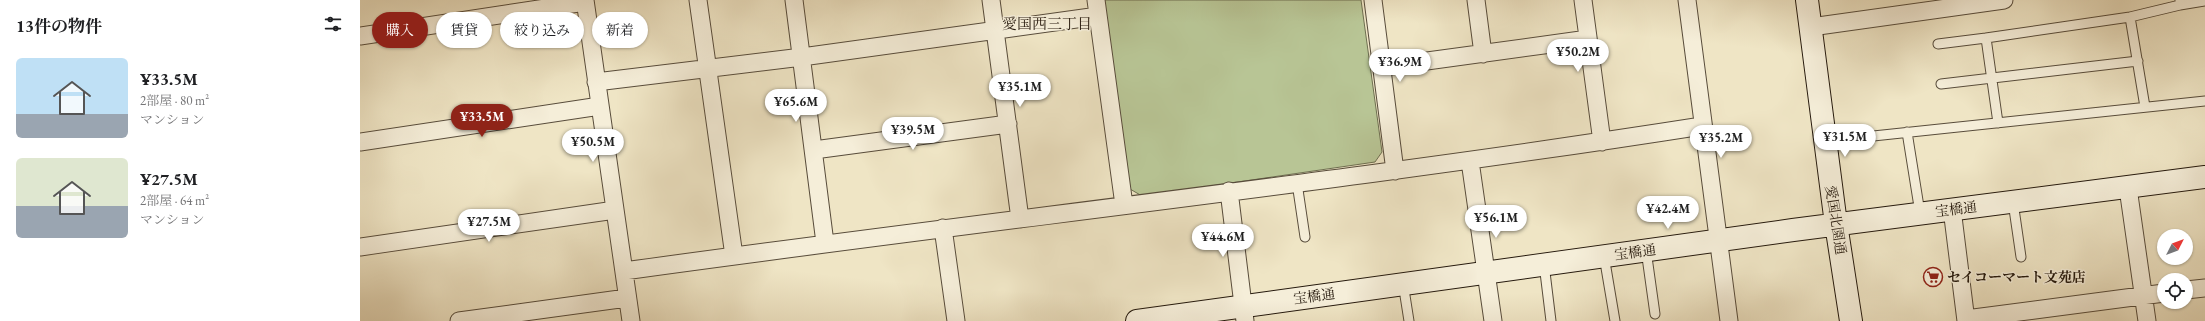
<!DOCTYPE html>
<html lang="ja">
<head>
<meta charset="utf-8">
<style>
	body { margin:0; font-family:"EB Garamond","Noto Serif JP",serif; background:#f2f2f2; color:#202124; height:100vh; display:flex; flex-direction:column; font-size:15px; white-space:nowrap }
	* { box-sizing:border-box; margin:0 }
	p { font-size:13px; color:#757577 }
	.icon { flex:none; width:22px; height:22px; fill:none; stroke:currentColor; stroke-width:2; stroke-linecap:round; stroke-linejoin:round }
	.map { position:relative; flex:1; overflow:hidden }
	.sheet { display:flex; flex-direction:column; background:#fff; width:360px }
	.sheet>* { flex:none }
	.hud { position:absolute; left:12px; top:12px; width:380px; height:36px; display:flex; gap:8px }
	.needle { width:26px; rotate:48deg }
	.buttons { position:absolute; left:1797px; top:229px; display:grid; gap:8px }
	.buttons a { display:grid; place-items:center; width:36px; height:36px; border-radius:50%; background:#fff; box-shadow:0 1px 3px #0004; font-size:20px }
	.price { position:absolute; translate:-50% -34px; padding:0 9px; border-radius:14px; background:#fff; color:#222; font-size:13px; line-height:26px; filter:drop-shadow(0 1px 2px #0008) }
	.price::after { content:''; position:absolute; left:50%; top:24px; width:12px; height:9px; margin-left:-6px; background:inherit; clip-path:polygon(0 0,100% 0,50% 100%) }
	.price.on { background:#8f2418; color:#fff }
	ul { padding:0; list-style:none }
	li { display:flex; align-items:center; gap:12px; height:100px; padding:0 16px }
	li span { display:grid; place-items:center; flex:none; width:112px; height:80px; border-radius:6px; color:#555 }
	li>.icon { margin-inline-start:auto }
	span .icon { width:48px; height:48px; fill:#fffc; stroke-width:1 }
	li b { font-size:17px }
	h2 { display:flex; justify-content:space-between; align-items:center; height:48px; padding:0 16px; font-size:17px }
	.chip { padding:0 14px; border-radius:18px; background:#fff; box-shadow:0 1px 3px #0004; font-size:14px; line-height:36px }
	.chip.on { background:#8f2418; color:#fff }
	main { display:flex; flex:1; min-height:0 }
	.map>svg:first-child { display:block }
	.green { fill:#b8c595; stroke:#6e6f51 }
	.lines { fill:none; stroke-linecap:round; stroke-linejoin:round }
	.lane-casing { stroke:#584c3b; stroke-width:11 }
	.street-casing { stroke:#584c3b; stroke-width:19 }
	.secondary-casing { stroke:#25190d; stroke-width:24 }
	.lane { stroke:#f5eed9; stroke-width:9 }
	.street { stroke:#f5eed9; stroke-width:17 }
	.secondary { stroke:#f5eed9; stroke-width:22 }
	.labels { text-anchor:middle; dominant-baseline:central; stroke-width:3; stroke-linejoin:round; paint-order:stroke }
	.street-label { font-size:14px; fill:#25190d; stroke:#f5eed9 }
	.poi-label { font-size:14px; font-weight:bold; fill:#25190d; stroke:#f5eed9; text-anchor:start }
	.neighbourhood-label { font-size:15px; fill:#25190d; stroke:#f5eed9 }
</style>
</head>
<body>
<main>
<section class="sheet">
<h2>13件の物件<svg class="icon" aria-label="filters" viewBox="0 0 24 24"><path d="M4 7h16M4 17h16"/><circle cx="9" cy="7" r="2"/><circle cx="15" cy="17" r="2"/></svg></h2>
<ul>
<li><span style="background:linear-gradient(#bfe0f5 70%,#9aa5b1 0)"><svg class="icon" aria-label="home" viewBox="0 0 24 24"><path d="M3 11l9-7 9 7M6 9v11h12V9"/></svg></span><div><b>¥33.5M</b><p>2部屋 · 80 m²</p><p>マンション</p></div></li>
<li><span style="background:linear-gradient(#dfe7d0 60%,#9aa5b1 0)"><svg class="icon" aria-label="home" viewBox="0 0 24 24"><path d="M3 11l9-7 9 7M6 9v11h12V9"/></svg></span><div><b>¥27.5M</b><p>2部屋 · 64 m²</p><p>マンション</p></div></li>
</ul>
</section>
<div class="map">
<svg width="1845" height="321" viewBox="0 0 1845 321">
	<rect width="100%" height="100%" fill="#efe5c5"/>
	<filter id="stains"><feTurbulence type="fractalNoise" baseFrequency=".005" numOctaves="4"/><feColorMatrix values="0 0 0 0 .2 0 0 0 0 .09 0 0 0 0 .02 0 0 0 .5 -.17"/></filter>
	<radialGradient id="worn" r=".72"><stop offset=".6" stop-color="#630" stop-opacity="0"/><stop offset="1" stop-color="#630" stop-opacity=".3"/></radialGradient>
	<path class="green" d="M744,0h257l21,152 -7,10 -233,34 -12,-7z"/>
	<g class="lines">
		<defs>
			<path id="lane" d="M1820,5l25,-4
				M1770,17l15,90
				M1578,44l48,-6
				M1581,84l197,-23
				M1638,123l-12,-85 144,-21 50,-12v-5
				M1547,132l13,81
				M1466,141l379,-40
				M937,183l8,54
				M1653,202l8,55
				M1286,250l9,64
				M1244,256l11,65
				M1184,264l7,57
				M1043,283l6,38"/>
			<path id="street" d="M225,0l46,321
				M338,0l36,256
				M434,0l31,243
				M631,0l29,219
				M736,0l28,205
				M1013,0l22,171
				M1116,0l7,54
				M1223,0l19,142
				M1327,0l42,321
				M1451,27l193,-27
				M0,36l225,-34
				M1023,67l205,-28
				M236,82l206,-25 296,-41
				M0,142l240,-36
				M454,150l194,-26
				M1110,161l23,160
				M1768,188l19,133
				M869,191l16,130
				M1592,209l14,112
				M583,228l13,93
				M0,247l255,-37
				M264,271c359,-50 720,-89 1078,-145
				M1826,290l19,-2
				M1606,319l198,-26
				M99,321l168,-23"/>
			<path id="secondary" d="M1447,0l29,224 15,97
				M777,321l656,-91 412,-53"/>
		</defs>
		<use href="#lane" class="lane-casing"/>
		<use href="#street" class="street-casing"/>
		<use href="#secondary" class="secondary-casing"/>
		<use href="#lane" class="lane"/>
		<use href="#street" class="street"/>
		<use href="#secondary" class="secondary"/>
	</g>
	<defs>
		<symbol id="supermarket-ring" viewBox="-11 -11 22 22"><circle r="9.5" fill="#f5eed9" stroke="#8f2418" stroke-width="1.5"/><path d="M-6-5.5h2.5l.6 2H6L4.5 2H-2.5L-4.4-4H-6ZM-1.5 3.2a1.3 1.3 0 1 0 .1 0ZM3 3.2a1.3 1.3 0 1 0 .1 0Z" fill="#8f2418"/></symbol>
	</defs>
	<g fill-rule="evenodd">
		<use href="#supermarket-ring" x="1562" y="266" width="22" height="22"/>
	</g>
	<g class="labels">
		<g class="street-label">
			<text transform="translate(1596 209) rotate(-7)">宝橋通</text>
			<text transform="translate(1476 220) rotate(81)">愛国北園通</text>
			<text transform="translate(1275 252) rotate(-8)">宝橋通</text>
			<text transform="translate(954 296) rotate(-8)">宝橋通</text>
		</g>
		<g class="poi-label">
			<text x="1587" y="277">セイコーマート文苑店</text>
		</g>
		<g class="neighbourhood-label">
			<text x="687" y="23">愛国西三丁目</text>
		</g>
	</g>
	<rect width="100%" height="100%" filter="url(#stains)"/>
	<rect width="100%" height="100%" fill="url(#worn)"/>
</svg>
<div class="buttons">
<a><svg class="needle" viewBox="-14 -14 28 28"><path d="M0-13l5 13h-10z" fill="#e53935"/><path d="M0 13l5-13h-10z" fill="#757577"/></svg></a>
<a><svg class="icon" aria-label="locate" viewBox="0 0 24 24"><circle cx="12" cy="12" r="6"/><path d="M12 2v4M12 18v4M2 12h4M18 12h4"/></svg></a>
</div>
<b class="price" style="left:1218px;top:73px">¥50.2M</b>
<b class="price" style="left:1040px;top:83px">¥36.9M</b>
<b class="price" style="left:660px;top:108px">¥35.1M</b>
<b class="price" style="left:436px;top:123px">¥65.6M</b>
<b class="price on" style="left:122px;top:138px">¥33.5M</b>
<b class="price" style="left:553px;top:151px">¥39.5M</b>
<b class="price" style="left:1485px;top:158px">¥31.5M</b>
<b class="price" style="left:1361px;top:159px">¥35.2M</b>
<b class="price" style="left:233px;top:163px">¥50.5M</b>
<b class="price" style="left:1308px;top:230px">¥42.4M</b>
<b class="price" style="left:1136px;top:239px">¥56.1M</b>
<b class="price" style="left:129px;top:243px">¥27.5M</b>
<b class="price" style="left:863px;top:258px">¥44.6M</b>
<div class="hud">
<a class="chip on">購入</a>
<a class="chip">賃貸</a>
<a class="chip">絞り込み</a>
<a class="chip">新着</a>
</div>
</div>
</main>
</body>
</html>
